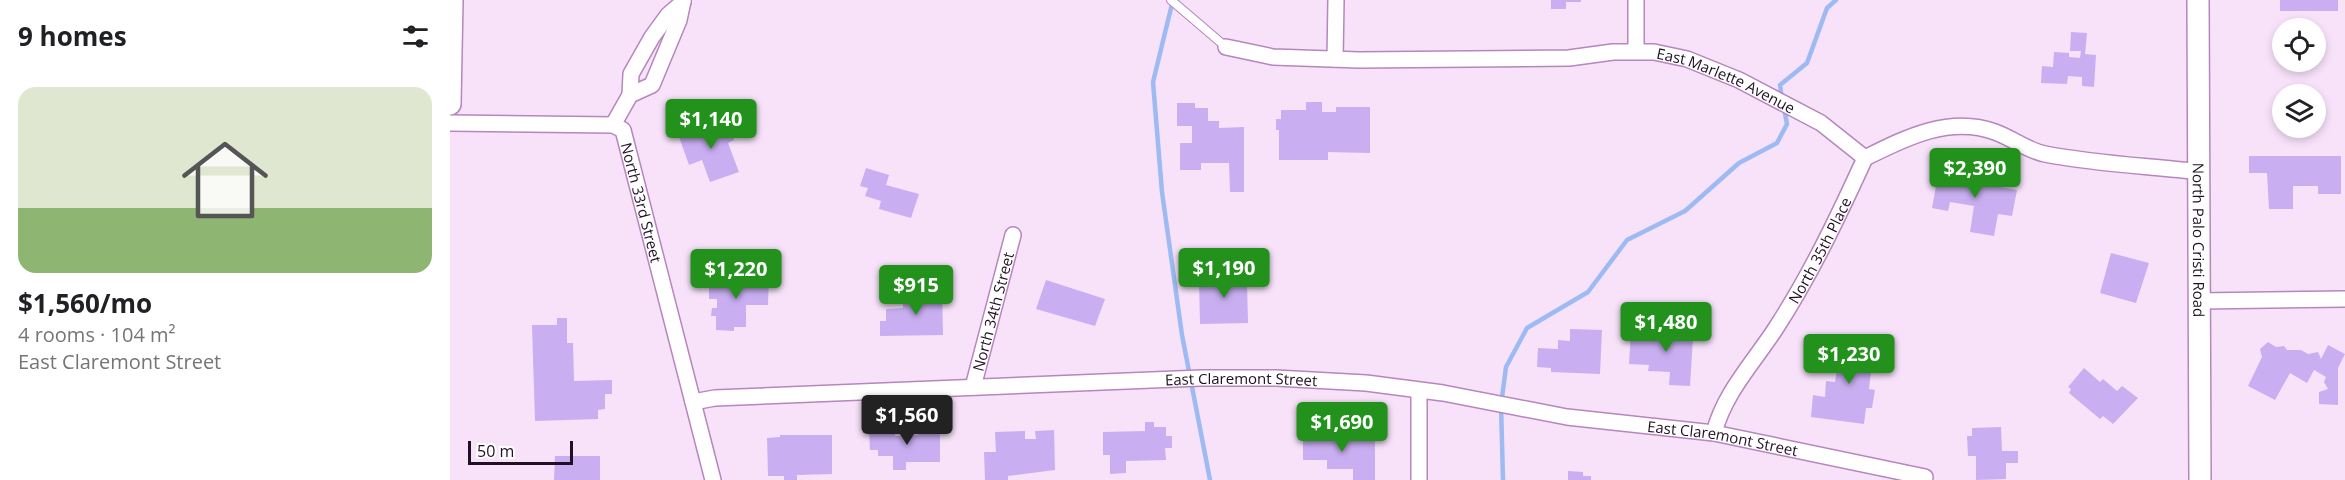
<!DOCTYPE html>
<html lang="en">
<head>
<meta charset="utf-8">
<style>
	body { margin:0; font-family:"Open Sans",sans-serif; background:#f6f6f6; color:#202124; height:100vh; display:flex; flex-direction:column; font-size:22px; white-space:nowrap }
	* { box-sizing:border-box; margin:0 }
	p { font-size:20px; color:#757577 }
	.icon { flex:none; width:33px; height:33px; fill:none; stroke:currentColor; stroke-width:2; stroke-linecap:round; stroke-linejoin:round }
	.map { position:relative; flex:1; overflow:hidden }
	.details { display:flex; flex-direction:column; background:#fff; width:450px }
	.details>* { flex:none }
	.tools { position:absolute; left:1822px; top:18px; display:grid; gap:12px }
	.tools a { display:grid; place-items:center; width:54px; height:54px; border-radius:50%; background:#fff; box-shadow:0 3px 9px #0003; font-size:30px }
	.scale { position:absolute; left:18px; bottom:15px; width:105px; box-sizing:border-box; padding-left:6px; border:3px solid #210f24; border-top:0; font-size:16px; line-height:21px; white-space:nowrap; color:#210f24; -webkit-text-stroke:4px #fff; paint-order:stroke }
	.price { position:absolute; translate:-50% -51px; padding:0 14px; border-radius:6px; background:#23921c; color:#fff; font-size:20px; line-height:39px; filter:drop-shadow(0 2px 3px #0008) }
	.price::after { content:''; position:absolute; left:50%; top:36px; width:18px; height:14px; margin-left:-9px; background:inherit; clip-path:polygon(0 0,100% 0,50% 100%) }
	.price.selected { background:#222; color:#fff }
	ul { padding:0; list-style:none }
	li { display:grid; align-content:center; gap:12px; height:318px; padding:0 18px }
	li+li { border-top:2px solid #e0e0e0 }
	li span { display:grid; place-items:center; height:186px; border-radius:18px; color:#555 }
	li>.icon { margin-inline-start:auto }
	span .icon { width:108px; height:108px; fill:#fffc; stroke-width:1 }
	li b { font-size:26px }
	h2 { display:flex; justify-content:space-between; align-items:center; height:72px; padding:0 18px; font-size:26px }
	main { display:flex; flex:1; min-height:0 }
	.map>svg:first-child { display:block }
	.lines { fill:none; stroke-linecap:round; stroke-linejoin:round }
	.stream { stroke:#9dbbf2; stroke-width:4.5 }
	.building { fill:#c9aff1 }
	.lane-casing { stroke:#b686bd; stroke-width:10 }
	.street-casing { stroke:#b686bd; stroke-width:18 }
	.secondary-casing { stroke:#b686bd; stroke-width:24 }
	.lane { stroke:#fff; stroke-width:8 }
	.street { stroke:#fff; stroke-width:15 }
	.secondary { stroke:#fff; stroke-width:21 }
	.labels { text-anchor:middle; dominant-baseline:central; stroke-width:4.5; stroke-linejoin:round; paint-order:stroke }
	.street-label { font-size:15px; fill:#210f24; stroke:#fff }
</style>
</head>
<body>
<main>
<section class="details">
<h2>9 homes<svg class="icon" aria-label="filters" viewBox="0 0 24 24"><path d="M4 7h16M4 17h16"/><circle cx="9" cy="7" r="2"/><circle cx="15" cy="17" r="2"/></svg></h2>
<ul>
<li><span style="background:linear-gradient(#dfe7d0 65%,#8fb573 0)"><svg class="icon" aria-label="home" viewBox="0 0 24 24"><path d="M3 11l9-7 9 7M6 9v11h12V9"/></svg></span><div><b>$1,560/mo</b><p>4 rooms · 104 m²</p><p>East Claremont Street</p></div></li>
</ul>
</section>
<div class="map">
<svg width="1895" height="480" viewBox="0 0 1895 480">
	<rect width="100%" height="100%" fill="#f7e2fa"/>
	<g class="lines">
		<path class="stream" d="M723,0l-20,82 9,110 20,143 28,145
			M1332,99l-2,-14 27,-22 20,-55 9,-8
			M1053,480l-2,-75 5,-38 21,-39 61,-36 39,-52 58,-29 54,-48 38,-20 10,-19 -3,-16"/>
	</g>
	<path class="building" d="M1101,0h30v2h-15v7h-15z
		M1830,0h58v11h-58z
		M1621,32l16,1 -2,21 11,1 -2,32 -12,-1v-9l-14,-1 -1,8 -26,-1 1,-17 11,1 1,-15 15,1v4l11,1 1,-7h-11z
		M856,102h16v10h14v-5h34v46l-42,-1v8h-49v-30h-3v-11h5v-9h25z
		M727,103h18v5h13v13h11v7l25,-1v65h-14l-1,-29h-28v7h-21v-27h12v-17h-15z
		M277,120l7,20 -6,3 11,29 -29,10 -8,-22 -13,5 -10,-28z
		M1799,156h92v38h-23v-8h-25v23h-24l-2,-36h-18z
		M416,168l23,7 -3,10 33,9 -8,24 -32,-9 2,-8 -16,-5 3,-8 -8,-2z
		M1489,170l62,11 -1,6 17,3 -5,26 -14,-2 -4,22 -24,-4 4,-26 -24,-4 -2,9 -16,-3z
		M1661,253l38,10 -13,40 -36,-10z
		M772,267h18l1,15h6l1,41 -48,1 -1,-44h23z
		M259,278h60l-1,27h-22v22h-12v4l-18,-1v-14h-5l1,-8h5v-9h-8z
		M596,280l59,19 -10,27 -59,-17z
		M492,289l1,46 -63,1v-15h6v-12l17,-1v-6h8v-12z
		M107,318h10v25h6l1,38 38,-1v14h-7v15l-7,1v9l-63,2 -3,-96h25z
		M1231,321h13l-4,65 -21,-1 1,-13 -22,-1 1,-6 -20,-1 2,-32 49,3z
		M1120,329l32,1 -2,44 -49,-2v-4l-14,-1 1,-19 20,1v-9l12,1z
		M1391,341l40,5 -4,26 -6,-1 -2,18 6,1 -3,18h-6l-2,16 -53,-7 2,-22 12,2 1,-16 9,1z
		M1818,342l8,5 8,-1 3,4h14l7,4 10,-2 3,7 7,-14 17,9 -7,14v37l-19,-1v-12l9,-3 -4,-7 2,-5 -12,-7 -7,13 -17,-10 -15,27 -27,-14 14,-29 -2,-8z
		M1634,368l16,14 3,-3 14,12 5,-5 16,12 -25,26 -10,-8 -3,3 -31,-26 2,-4 -3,-2z
		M695,422h9v5h12v9h6v12h-7l1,12 -40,1v12l-16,1v-19h-7v-23l42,-1z
		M1551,427l1,24h16v12h-12v16l-30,1v-24h-8l-1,-20h5v-8z
		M490,428v34h-34v8h-13v-14h-15v-6h-8l-1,-20h26v6l23,-1 -1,-6z
		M604,430l1,40 -47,6v4h-23l-1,-28h12l-1,-20 30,-1v8h11l-1,-8z
		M853,430h22v8l50,1v41h-22v-11h-26v-9h-24z
		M330,435h52v39l-35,1v5h-13v-4h-16l-1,-38 13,-1z
		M105,456h45v24h-46z
		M1118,471l15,1v4h8v4h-23z"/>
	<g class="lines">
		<defs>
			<path id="lane" d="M721,0l55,47"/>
			<g id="street">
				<path d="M1186,0v51"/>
				<path id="s1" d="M776,47l47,10 86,3 210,-2 44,-6h41l33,7 52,21 82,43 44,35c40,-20 85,-43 130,-26 17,6 33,19 50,22 51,10 104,12 155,18"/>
				<path d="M885,59l1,-59"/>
				<path d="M180,95l22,-10 27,-65 4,-19"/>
				<path id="s2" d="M0,123l163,2 10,5 90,350"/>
				<path d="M163,125l17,-30 1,-21 21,-37 16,-22 15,-13"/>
				<path d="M1749,301l146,-2"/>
				<path id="s3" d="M523,387l40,-152"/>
				<path id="s4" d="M243,402l22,-4 486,-20h75l90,5 77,10 124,24 147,16 211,44"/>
				<path id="s5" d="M1264,433c10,-40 40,-71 62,-105 35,-54 62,-111 89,-170"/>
				<path d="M969,480v-89"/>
			</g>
			<g id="secondary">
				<path id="s6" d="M1748,0l2,480"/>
				<path d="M0,104l2,-104"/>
			</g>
		</defs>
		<use href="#lane" class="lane-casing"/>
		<use href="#street" class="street-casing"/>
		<use href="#secondary" class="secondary-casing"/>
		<use href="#lane" class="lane"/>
		<use href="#street" class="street"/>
		<use href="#secondary" class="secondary"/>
	</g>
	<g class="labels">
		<g class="street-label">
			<text stroke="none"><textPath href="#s1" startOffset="507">East Marlette Avenue</textPath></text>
			<text stroke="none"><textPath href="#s2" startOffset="249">North 33rd Street</textPath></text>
			<text stroke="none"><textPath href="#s6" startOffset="240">North Palo Cristi Road</textPath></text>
			<text stroke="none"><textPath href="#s5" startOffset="212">North 35th Place</textPath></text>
			<text stroke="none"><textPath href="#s3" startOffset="78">North 34th Street</textPath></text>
			<text stroke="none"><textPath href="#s4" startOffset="549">East Claremont Street</textPath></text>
			<text stroke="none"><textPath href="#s4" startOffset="1035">East Claremont Street</textPath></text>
		</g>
	</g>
</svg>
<div class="tools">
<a><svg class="icon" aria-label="locate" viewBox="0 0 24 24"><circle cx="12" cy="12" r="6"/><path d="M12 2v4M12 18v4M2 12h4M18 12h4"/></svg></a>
<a><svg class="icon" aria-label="layers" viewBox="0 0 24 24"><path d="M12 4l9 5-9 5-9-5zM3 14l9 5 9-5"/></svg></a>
</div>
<div class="scale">50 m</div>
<b class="price" style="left:261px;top:150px">$1,140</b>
<b class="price" style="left:1525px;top:199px">$2,390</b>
<b class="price" style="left:774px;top:299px">$1,190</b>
<b class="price" style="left:286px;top:300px">$1,220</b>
<b class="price" style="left:466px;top:316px">$915</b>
<b class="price" style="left:1216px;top:353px">$1,480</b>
<b class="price" style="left:1399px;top:385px">$1,230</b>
<b class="price selected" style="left:457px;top:446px">$1,560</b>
<b class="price" style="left:892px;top:453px">$1,690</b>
</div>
</main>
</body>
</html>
